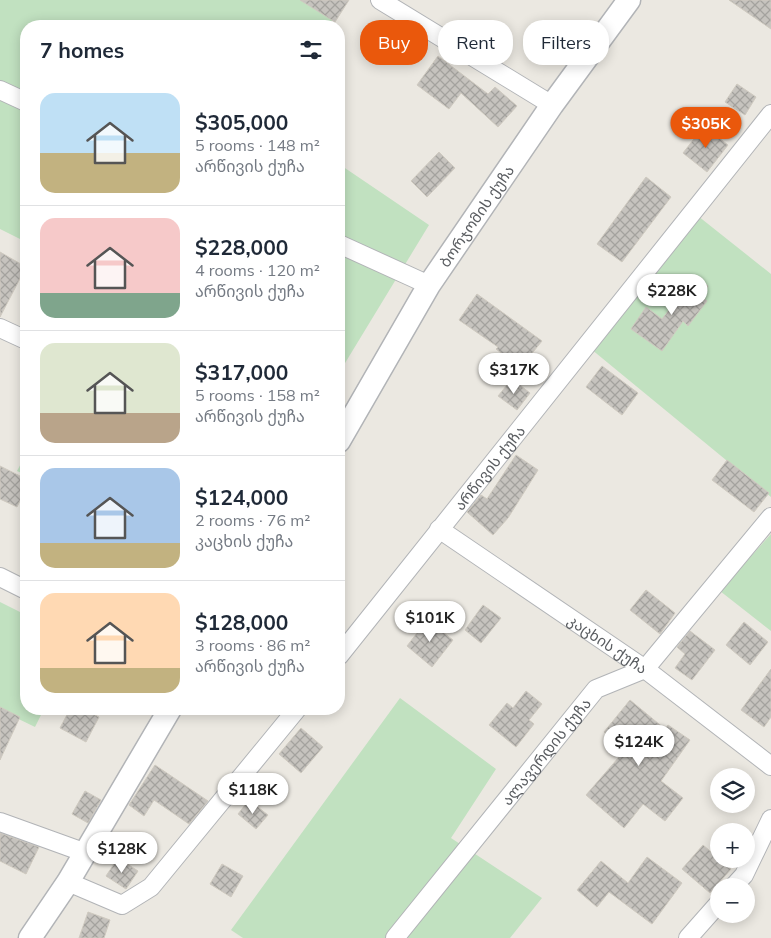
<!DOCTYPE html>
<html lang="en">
<head>
<meta charset="utf-8">
<style>
	body { margin:0; font-family:Mulish,"Noto Sans Georgian",sans-serif; background:#f2f2f3; color:#1f2937; height:100vh; display:flex; flex-direction:column; font-size:19px; white-space:nowrap }
	* { box-sizing:border-box; margin:0 }
	p { font-size:16px; color:#747a83 }
	.icon { flex:none; width:28px; height:28px; fill:none; stroke:currentColor; stroke-width:2; stroke-linecap:round; stroke-linejoin:round }
	.map { position:relative; flex:1; overflow:hidden }
	.sheet { position:absolute; left:20px; top:20px; width:325px; height:695px; display:flex; flex-direction:column; background:#fff; border-radius:20px; box-shadow:0 2px 12px #0003 }
	.sheet>* { flex:none }
	.top-card { position:absolute; left:360px; top:20px; width:335px; height:45px; display:flex; gap:10px }
	.buttons { position:absolute; left:710px; top:768px; display:grid; gap:10px }
	.buttons a { display:grid; place-items:center; width:45px; height:45px; border-radius:50%; background:#fff; box-shadow:0 2px 12px #0003; font-size:25px }
	.price { position:absolute; translate:-50% -42px; padding:0 11px; border-radius:18px; background:#fff; color:#222; font-size:16px; line-height:32px; filter:drop-shadow(0 1px 2px #0008) }
	.price::after { content:''; position:absolute; left:50%; top:30px; width:15px; height:11px; margin-left:-8px; background:inherit; clip-path:polygon(0 0,100% 0,50% 100%) }
	.price.selected { background:#ea580c; color:#fff }
	ul { padding:0; list-style:none }
	li { display:flex; align-items:center; gap:15px; height:125px; padding:0 20px }
	li+li { border-top:1px solid #e0e1e3 }
	li span { display:grid; place-items:center; flex:none; width:140px; height:100px; border-radius:15px; color:#555 }
	li>.icon { margin-inline-start:auto }
	span .icon { width:60px; height:60px; fill:#fffc; stroke-width:1 }
	li b { font-size:21px }
	h2 { display:flex; justify-content:space-between; align-items:center; height:60px; padding:0 20px; font-size:21px }
	.chip { padding:0 18px; border-radius:20px; background:#fff; box-shadow:0 2px 12px #0003; font-size:18px; line-height:45px }
	.chip.selected { background:#ea580c; color:#fff }
	.map>svg:first-child { display:block }
	.green { fill:#c1e1c0 }
	.building { fill:url(#building-cross-hatch); stroke:#cfcac0 }
	.lines { fill:none; stroke-linecap:round; stroke-linejoin:round }
	.minor-casing { stroke:#b2b4b7; stroke-width:20 }
	.tertiary-casing { stroke:#b2b4b7; stroke-width:25 }
	.minor { stroke:#fff; stroke-width:18 }
	.tertiary { stroke:#fff; stroke-width:22 }
	.labels { text-anchor:middle; dominant-baseline:central; stroke-width:4; stroke-linejoin:round; paint-order:stroke }
	.street-label { font-size:15px; fill:#5a5d61; stroke:#fff }
</style>
</head>
<body>
<div class="map">
<svg width="771" height="938" viewBox="0 0 771 938">
	<defs>
		<pattern id="building-cross-hatch" width="8" height="8" patternUnits="userSpaceOnUse" patternTransform="scale(1.25)"><rect width="8" height="8" fill="#c6c3be"/><path d="M0 0l8 8M0 8l8-8" fill="none" stroke="#a4a29e"/></pattern>
	</defs>
	<rect width="100%" height="100%" fill="#ebe8e1"/>
	<path class="green" d="M0,0h347l-19,26h-302v216l-26,-13z
		M339,164l90,61 -90,148z
		M698,216l73,58v223l-180,-148z
		M26,454v21l-9,-4z
		M771,534v97l-51,-40z
		M0,602l26,13v94h18l-9,18 -35,-17z
		M400,698l96,71 -45,69 91,60 -32,40h-267l-12,-8z"/>
	<path class="building" d="M300,0h49l-14,22z
		M729,0h42v29z
		M438,56l50,38 7,-7 22,19 -19,21 -37,-34 -12,16 -32,-24z
		M737,84l19,13 -11,18 -20,-13z
		M704,126l24,19 -21,27 -24,-19z
		M439,152l16,16 -28,29 -16,-16z
		M646,177l25,20 -49,65 -25,-18z
		M0,252l26,15 -26,50z
		M695,277l13,9 -7,10 6,5 -19,25 -5,-5 -21,30 -31,-22 15,-22 16,12z
		M477,294l65,47 -22,27 -24,-19 2,-2 -39,-27z
		M602,366l36,27 -16,22 -36,-28z
		M512,379l18,14 -13,17 -19,-14z
		M516,455l22,15 -30,48 -15,17 -26,-23 14,-17 6,4z
		M727,460l42,33 -15,19 -42,-32z
		M0,466l26,13v9l-9,19 -17,-8z
		M646,590l29,23 -15,21 -30,-24z
		M483,605l18,13 -20,25 -16,-13z
		M427,620l26,20 -21,27 -25,-21z
		M744,622l24,20 -18,23 -24,-20z
		M690,631l25,19 -23,30 -17,-12 10,-14 -8,-7z
		M771,669v48l-7,10 -23,-17z
		M526,691l16,13 -13,16 5,4 -18,23 -27,-22 18,-22 6,5z
		M630,700l35,29 3,-4 22,15 -29,41 22,17 -18,23 -22,-17 -19,24 -38,-33 40,-46 -22,-17z
		M0,707l20,10 -20,43z
		M70,709h13l16,8 -13,25 -26,-14z
		M301,728l22,19 -22,26 -22,-19z
		M155,765l53,36 -19,23 -35,-24 -10,16 -15,-11z
		M85,791l16,9 -13,23 -16,-9z
		M249,800l19,15 -12,14 -18,-15z
		M0,833l39,14 -13,27 -26,-13z
		M703,845l28,24 -21,24 -28,-24z
		M647,857l35,26 -30,41 -43,-32 -12,15 -20,-17 24,-29 27,22z
		M118,858l20,13 -12,18 -20,-13z
		M222,864l21,12 -12,21 -21,-13z
		M88,912l22,8 -6,18h-25z"/>
	<g class="lines">
		<defs>
			<g id="minor">
				<path d="M380,0l172,105"/>
				<path d="M0,90l26,12"/>
				<path d="M339,244l90,41"/>
				<path d="M0,328l26,12"/>
				<path id="s1" d="M439,529l206,140 126,97"/>
				<path d="M0,577l26,13"/>
				<path id="s2" d="M339,656l432,-542"/>
				<path d="M0,822l86,31"/>
				<path d="M68,882l54,23 29,-18 146,-178"/>
				<path d="M734,886l10,-11 27,-56"/>
				<path id="s3" d="M395,938l201,-249 49,-20 126,-152"/>
				<path d="M688,938l31,-35"/>
			</g>
			<g id="tertiary">
				<path id="s4" d="M339,441l90,-156 123,-180 77,-105"/>
				<path d="M30,938l38,-56 102,-173"/>
			</g>
		</defs>
		<use href="#minor" class="minor-casing"/>
		<use href="#tertiary" class="tertiary-casing"/>
		<use href="#minor" class="minor"/>
		<use href="#tertiary" class="tertiary"/>
	</g>
	<g class="labels">
		<g class="street-label">
			<text stroke="none"><textPath href="#s4" startOffset="264">ბორჯომის ქუჩა</textPath></text>
			<text stroke="none"><textPath href="#s2" startOffset="241">არწივის ქუჩა</textPath></text>
			<text stroke="none"><textPath href="#s1" startOffset="204">კაცხის ქუჩა</textPath></text>
			<text stroke="none"><textPath href="#s3" startOffset="240">ალავერდის ქუჩა</textPath></text>
		</g>
	</g>
</svg>
<div class="buttons">
<a><svg class="icon" aria-label="layers" viewBox="0 0 24 24"><path d="M12 4l9 5-9 5-9-5zM3 14l9 5 9-5"/></svg></a>
<a>+</a>
<a>−</a>
</div>
<b class="price selected" style="left:706px;top:149px">$305K</b>
<b class="price" style="left:672px;top:316px">$228K</b>
<b class="price" style="left:514px;top:395px">$317K</b>
<b class="price" style="left:430px;top:643px">$101K</b>
<b class="price" style="left:639px;top:767px">$124K</b>
<b class="price" style="left:253px;top:815px">$118K</b>
<b class="price" style="left:122px;top:874px">$128K</b>
<div class="top-card">
<a class="chip selected">Buy</a>
<a class="chip">Rent</a>
<a class="chip">Filters</a>
</div>
<section class="sheet">
<h2>7 homes<svg class="icon" aria-label="filters" viewBox="0 0 24 24"><path d="M4 7h16M4 17h16"/><circle cx="9" cy="7" r="2"/><circle cx="15" cy="17" r="2"/></svg></h2>
<ul>
<li><span style="background:linear-gradient(#bfe0f5 60%,#c2b280 0)"><svg class="icon" aria-label="home" viewBox="0 0 24 24"><path d="M3 11l9-7 9 7M6 9v11h12V9"/></svg></span><div><b>$305,000</b><p>5 rooms · 148 m²</p><p>არწივის ქუჩა</p></div></li>
<li><span style="background:linear-gradient(#f6c9c9 75%,#7fa58c 0)"><svg class="icon" aria-label="home" viewBox="0 0 24 24"><path d="M3 11l9-7 9 7M6 9v11h12V9"/></svg></span><div><b>$228,000</b><p>4 rooms · 120 m²</p><p>არწივის ქუჩა</p></div></li>
<li><span style="background:linear-gradient(#dfe7d0 70%,#b9a48a 0)"><svg class="icon" aria-label="home" viewBox="0 0 24 24"><path d="M3 11l9-7 9 7M6 9v11h12V9"/></svg></span><div><b>$317,000</b><p>5 rooms · 158 m²</p><p>არწივის ქუჩა</p></div></li>
<li><span style="background:linear-gradient(#a9c7e8 75%,#c2b280 0)"><svg class="icon" aria-label="home" viewBox="0 0 24 24"><path d="M3 11l9-7 9 7M6 9v11h12V9"/></svg></span><div><b>$124,000</b><p>2 rooms · 76 m²</p><p>კაცხის ქუჩა</p></div></li>
<li><span style="background:linear-gradient(#ffd9b3 75%,#c2b280 0)"><svg class="icon" aria-label="home" viewBox="0 0 24 24"><path d="M3 11l9-7 9 7M6 9v11h12V9"/></svg></span><div><b>$128,000</b><p>3 rooms · 86 m²</p><p>არწივის ქუჩა</p></div></li>
</ul>
</section>
</div>
</body>
</html>
